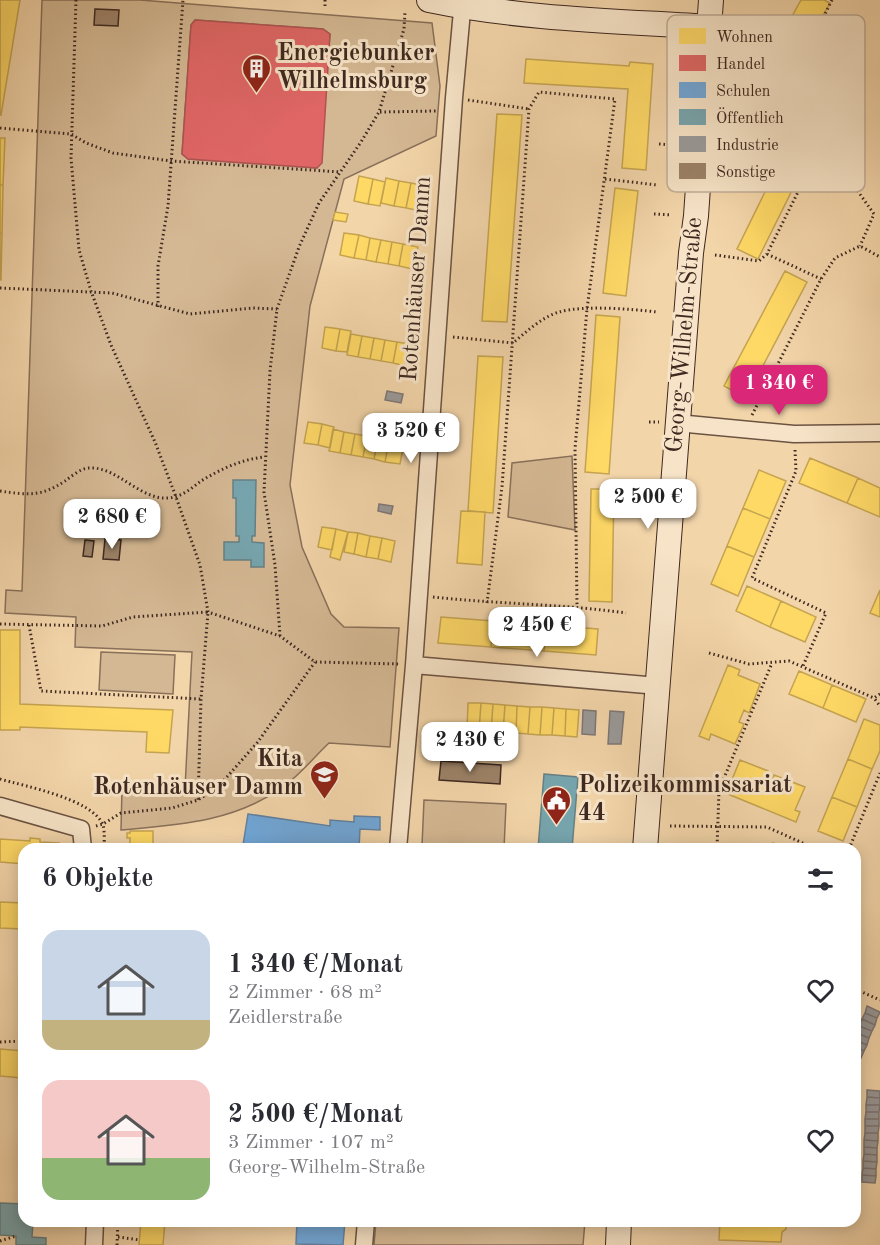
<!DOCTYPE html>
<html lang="de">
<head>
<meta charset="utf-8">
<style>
	body { margin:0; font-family:"Old Standard TT",serif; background:#f2f2f3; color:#2b2b33; height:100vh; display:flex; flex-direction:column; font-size:22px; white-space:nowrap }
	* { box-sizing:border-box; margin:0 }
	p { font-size:20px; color:#7c7c81 }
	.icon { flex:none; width:33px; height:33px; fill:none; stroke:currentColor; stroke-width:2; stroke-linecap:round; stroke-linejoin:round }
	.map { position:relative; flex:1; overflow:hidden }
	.sheet { position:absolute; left:18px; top:843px; width:843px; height:384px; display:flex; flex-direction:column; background:#fff; border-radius:18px; box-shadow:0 3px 15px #0003 }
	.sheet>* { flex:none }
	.price { position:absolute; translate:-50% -51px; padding:0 14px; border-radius:12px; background:#fff; color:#222; font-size:20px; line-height:39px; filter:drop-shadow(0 2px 3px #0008) }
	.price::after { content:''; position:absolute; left:50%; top:36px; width:18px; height:14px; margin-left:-9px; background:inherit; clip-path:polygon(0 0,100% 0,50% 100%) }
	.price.active { background:#db2777; color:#fff }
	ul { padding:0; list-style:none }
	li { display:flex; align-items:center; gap:18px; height:150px; padding:0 24px }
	li span { display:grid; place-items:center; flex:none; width:168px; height:120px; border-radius:18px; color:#555 }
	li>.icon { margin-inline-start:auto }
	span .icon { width:72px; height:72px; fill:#fffc; stroke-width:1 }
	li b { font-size:26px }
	h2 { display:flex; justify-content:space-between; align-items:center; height:72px; padding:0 24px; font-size:26px }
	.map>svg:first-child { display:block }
	.green { fill:#d4b893; stroke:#89705a; stroke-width:1.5; fill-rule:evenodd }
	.homes { fill:#ffd966; stroke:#c5a451; stroke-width:1.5 }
	.shops { fill:#e06666; stroke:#af5351; stroke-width:1.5 }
	.schools { fill:#6fa8dc; stroke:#6082a4; stroke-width:1.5 }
	.public { fill:#76a5af; stroke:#658084; stroke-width:1.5 }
	.industry { fill:#999; stroke:#7e7775; stroke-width:1.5 }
	.building { fill:#9c8268; stroke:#3e2820; stroke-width:1.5 }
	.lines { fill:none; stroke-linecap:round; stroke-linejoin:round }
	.street-casing { stroke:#6b5342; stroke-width:19 }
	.secondary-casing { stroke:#3e2820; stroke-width:26 }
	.path { stroke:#3e2820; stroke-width:3; stroke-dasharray:1.5 3; stroke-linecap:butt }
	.street { stroke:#f7e4c8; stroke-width:16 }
	.secondary { stroke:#f7e4c8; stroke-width:24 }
	.labels { text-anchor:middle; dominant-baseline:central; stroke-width:6; stroke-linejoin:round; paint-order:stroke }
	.poi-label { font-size:24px; font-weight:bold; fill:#3e2820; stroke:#f7e4c8; text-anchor:start }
	.street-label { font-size:24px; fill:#3e2820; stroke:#f7e4c8 }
	.key { fill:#f7e4c8; stroke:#c0ac96; stroke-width:1.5 }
	.key-label { font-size:16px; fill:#3e2820 }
</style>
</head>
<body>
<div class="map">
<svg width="880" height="1245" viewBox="0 0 880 1245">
	<rect width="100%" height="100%" fill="#f3d5aa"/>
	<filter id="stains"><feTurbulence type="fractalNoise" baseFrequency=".00333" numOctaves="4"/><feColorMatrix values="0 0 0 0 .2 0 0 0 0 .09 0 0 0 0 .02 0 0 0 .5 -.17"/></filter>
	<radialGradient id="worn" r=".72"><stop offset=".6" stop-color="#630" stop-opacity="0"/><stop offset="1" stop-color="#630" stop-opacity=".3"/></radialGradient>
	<path class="green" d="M42,0h98l292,23 8,63 -4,50 -92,43 -34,127 -20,179 12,62 29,67 13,13 55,1 -9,119 -61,-4c-15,14 -28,31 -46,44 -49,35 -105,38 -162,43l1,-42h63l7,-136 -117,-5 1,-30 -71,-4 1,-23 16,1zM195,20l128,9 7,5 -13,134 -129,-9 -6,-5 9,-129z
		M572,456l3,74 -67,-13 4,-54z
		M101,652l74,3 -2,39 -74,-4z
		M424,800l82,4 -2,45 -82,-3z
		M376,1221h209l-2,24h-209z"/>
	<path class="homes" d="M0,0h20l-19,115h-1z
		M801,0h23l6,3 -17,30 -23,-13z
		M526,59l103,7 1,-4 23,2 -7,106 -24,-2 6,-79 -104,-6z
		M497,114l25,1 -15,207 -25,-1z
		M795,131l21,11 -58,117 -21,-10z
		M0,138h5l-2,47h-3z
		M359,176l14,3 -5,25 -14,-3z
		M386,178l13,3 -5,25 -13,-3z
		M373,179l12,3 -5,24 -12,-2z
		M399,181l12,2 -5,25 -12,-2z
		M411,183l15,3 -5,25 -15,-3z
		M0,185h3l-1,48h-2z
		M615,188l23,3 -12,105 -23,-3z
		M335,212l13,2 -2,8 -13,-2z
		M0,233h2l-1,47h-1z
		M344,233l15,2 -5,23 -14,-3z
		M359,235l11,3 -4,22 -12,-2z
		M370,238l11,2 -5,22 -10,-2z
		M381,240l11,2 -4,22 -12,-2z
		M392,242l11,2 -4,22 -11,-2z
		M403,244l15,3 -5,22 -14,-3z
		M785,271l22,11 -61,116 -22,-12z
		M596,315l24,2 -11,157 -24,-2z
		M325,327l15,2 -4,22 -14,-3z
		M340,329l11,2 -4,21 -11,-1z
		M351,334l11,2 -4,21 -11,-2z
		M362,336l12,2 -4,21 -12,-2z
		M374,338l11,2 -4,21 -11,-2z
		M385,340l12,2 -4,21 -12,-2z
		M397,342l12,2 -4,22 -12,-3z
		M478,356l25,1 -10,156 -25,-2z
		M308,422l14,2 -4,21 -14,-2z
		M322,424l12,3 -4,21 -12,-3z
		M333,429l11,3 -4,21 -11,-2z
		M344,432l11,2 -4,21 -11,-2z
		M355,434l12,2 -4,21 -12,-2z
		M367,436l11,2 -4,21 -11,-2z
		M378,438l11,2 -4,22 -11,-3z
		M389,440l15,3 -4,21 -15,-2z
		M810,458l48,20 -11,25 -48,-20z
		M759,470l27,11 -16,38 -27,-11z
		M858,478l22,10v29l-33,-14z
		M591,489h23l-2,113 -23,-1z
		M743,508l27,11 -16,38 -27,-11z
		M461,511l24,1 -3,53 -25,-2z
		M322,527l14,2 -4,21 -14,-3z
		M336,529l12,3 -8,28 -10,-3z
		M348,532l10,1 -4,21 -10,-2z
		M358,533l12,3 -4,21 -12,-3z
		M370,536l12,2 -4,21 -12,-2z
		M382,538l13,3 -4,21 -13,-3z
		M727,546l27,11 -16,39 -27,-12z
		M747,586l34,15 -11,26 -34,-16z
		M880,590v27l-10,-4z
		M781,601l35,16 -11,25 -35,-15z
		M441,617l52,4 -2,26 -53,-4z
		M493,621l53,4 -2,26 -53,-4z
		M546,625l52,4 -2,26 -52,-4z
		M0,630h20v74l153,6 -4,43 -23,-1 1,-20 -127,-5v3h-20z
		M728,665l12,5 -2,5 22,9 -11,29 -5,-3 -5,12 5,2 -9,20 -24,-10 -2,6 -10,-4z
		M799,671l33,14 -9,23 -34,-14z
		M832,685l34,14 -10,23 -33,-14z
		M468,703h13l-2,28 -12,-1z
		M481,703l12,1 -2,28 -12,-1z
		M493,704l12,1 -2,27h-12z
		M505,705l12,1 -1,27 -13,-1z
		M517,706l13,1 -2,27 -12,-1z
		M530,707h12l-2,28 -12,-1z
		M542,707l12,1 -2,27h-12z
		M554,708l12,1 -1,27 -13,-1z
		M566,709l13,1 -2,27 -12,-1z
		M864,719l16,6v26l-8,18 -24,-10z
		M848,759l24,10 -15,38 -25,-10z
		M740,760l28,11 -2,5 7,3 1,-4 31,12 -10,23 5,2 -4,10 -73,-30 5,-11 3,1z
		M832,797l25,10 -14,34 -25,-10z
		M130,831h23v18h-23v-11h-3v-5h3z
		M30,838l10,1v3l19,1 -1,6h-34v15l-24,-2v-23l30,2z
		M773,843l15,6h-17z
		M0,902l24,1 -1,26 -23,-1z
		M24,1047l-2,31 -22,-2v-27l24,2z
		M141,1221h24l-2,24h-24z
		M720,1221h66v8l-4,3 -1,10 -62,-2z"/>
	<path class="shops" d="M195,20l128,9 7,5 -8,129 -5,5 -129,-9 -6,-5 9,-129z"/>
	<path class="schools" d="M248,814l82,12v-6l24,2v-6l26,1v13l-20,-1 -1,20h-32l-13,-2 -1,2h-38l-32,-4z
		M297,1221h48l-2,24 -47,-1z"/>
	<path class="public" d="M233,480h23l-1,56h-3v6l12,1v24h-13v-7h-27v-18h15v-6h-3v-38h-3z
		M544,774l34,3 -6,72h-34z
		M0,1203l24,1v17h16v2l-7,-1 -1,15 14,1v7h-30v-9l-16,-1z"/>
	<path class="industry" d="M387,391l16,3 -2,9 -16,-3z
		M379,504l14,2 -2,8 -13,-3z
		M583,710l13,1 -1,24 -13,-1z
		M610,711l14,1 -3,32h-13z
		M867,1006l13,6 -3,6 -12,-5z
		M865,1013l12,5 -2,7 -13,-6z
		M862,1019l13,6 -3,6 -13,-5z
		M859,1026l13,5 -3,7 -12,-5z
		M857,1033l12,5 -2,7 -12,-5z
		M855,1040l12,5 -3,6 -9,-4z
		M855,1047l9,4 -3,7 -6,-3z
		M867,1090l13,1v7l-13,-1z
		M867,1097l13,1v7h-14z
		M866,1105h14l-1,7h-13z
		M866,1112h13v7h-14z
		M865,1119h14v7h-14z
		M865,1126h14l-1,7h-13z
		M865,1133h13v8l-14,-1z
		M864,1140l14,1 -1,7 -13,-1z
		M864,1147l13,1v7l-13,-1z
		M864,1154l13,1v7l-14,-1z
		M863,1161l14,1 -1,7 -13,-1z
		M863,1168l13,1v7l-14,-1z
		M862,1175l14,1 -1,7 -13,-1z"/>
	<path class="building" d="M95,9l24,1 -1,16 -24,-1z
		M105,539l16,1 -2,20 -16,-1z
		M85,540l9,1 -2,16 -9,-1z
		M441,761l60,4 -1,19 -61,-4z"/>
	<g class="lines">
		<defs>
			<path id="street" d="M677,423l117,11 86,-1
				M414,665l244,21
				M0,806l81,23 2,20
				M398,849l16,-184 40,-567 9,-98
				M94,1245l1,-24
				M364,1245l2,-24"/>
			<path id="secondary" d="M429,0c92,19 187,21 281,27
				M645,849l46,-596 5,-37 15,-216
				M618,1245l1,-24"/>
		</defs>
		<use href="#street" class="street-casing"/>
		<use href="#secondary" class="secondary-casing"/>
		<path class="path" d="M76,0l-5,158 8,92 12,41 20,54 44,97 21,55 24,68 8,47 72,24 35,26 85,2
			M325,0v6
			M832,0l-36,72 5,4 22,66 51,72 -14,32
			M468,100l61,9
			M380,112l56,-1
			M775,122l36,-9
			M0,128l71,6 15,9 27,10 58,8 170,11
			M724,143c18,1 40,-5 52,-21 7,-12 14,-37 20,-50
			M659,144l13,1
			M671,157l5,3
			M605,179l52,6
			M654,214l18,1
			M767,254l54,25
			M715,255l44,6 8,-7 56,-112
			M0,288l112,5 78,21 63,-6 24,1
			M158,307v-41l10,-60 15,-206
			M453,337l60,6c13,-11 29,-26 46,-31 24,-7 73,-3 98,0
			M752,415l69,-136 14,-21 25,-12 20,11
			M649,422h10
			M795,450l1,21 -44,107 74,35 -23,53
			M0,491c27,4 41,6 65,-10 7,-5 16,-13 24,-13 30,-2 54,37 85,29 10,-2 19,-10 27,-16 20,-12 41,-22 64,-24
			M433,597c65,7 129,7 193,16
			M487,603l15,-116 27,-378 10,-17 76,7 -28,210 -12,140 2,157
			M0,624l102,2 31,-9 75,-5 -7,87 -3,101
			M29,625l12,66 160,8
			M280,636l-5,-71 -11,-73 6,-121 7,-62 22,-62 20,-44 42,-61 18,-30 25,-83 1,-17
			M709,653l40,11 40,-3 85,37
			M880,694l-6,4 6,8
			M0,779c24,7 93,20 103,46 2,7 1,17 1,24
			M96,826l7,-2 18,-11 51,-5 26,-8 20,-13 39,-44 58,-81
			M670,826l97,1 49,22
			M719,849l-2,-1 2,-58 53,-127
			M849,849l31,-76
			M855,989l25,11
			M0,1042l24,-1
			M788,1226v-5
			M118,1237l22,3
			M0,1241l16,-5
			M117,1245l1,-24"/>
		<use href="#street" class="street"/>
		<use href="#secondary" class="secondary"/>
	</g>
	<defs>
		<symbol id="building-pin" viewBox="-11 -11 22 30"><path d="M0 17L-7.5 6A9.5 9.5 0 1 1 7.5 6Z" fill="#8f2418" stroke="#f7e4c8"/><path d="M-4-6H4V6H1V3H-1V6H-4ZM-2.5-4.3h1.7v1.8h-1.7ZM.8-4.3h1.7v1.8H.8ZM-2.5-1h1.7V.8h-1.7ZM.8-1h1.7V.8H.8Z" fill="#fff"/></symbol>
		<symbol id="school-pin" viewBox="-11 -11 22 30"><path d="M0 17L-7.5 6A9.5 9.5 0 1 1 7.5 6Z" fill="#8f2418" stroke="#f7e4c8"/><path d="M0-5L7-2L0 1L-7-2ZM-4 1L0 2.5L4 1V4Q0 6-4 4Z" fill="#fff"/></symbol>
		<symbol id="civic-pin" viewBox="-11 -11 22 30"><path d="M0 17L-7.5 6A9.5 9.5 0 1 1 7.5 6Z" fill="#8f2418" stroke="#f7e4c8"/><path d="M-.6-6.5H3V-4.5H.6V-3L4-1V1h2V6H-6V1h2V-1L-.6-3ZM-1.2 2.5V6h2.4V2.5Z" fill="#fff"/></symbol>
	</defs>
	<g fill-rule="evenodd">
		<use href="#building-pin" x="240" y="52" width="33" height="45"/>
		<use href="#school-pin" x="308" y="758" width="33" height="45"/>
		<use href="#civic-pin" x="540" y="784" width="33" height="45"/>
	</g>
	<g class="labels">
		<g class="poi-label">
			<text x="277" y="54">Energiebunker<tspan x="277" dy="28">Wilhelmsburg</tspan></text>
			<text x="303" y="760" text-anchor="end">Kita<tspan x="303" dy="28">Rotenhäuser Damm</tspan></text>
			<text x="578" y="786">Polizeikommissariat<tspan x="578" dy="28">44</tspan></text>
		</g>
		<g class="street-label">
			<text transform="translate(417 279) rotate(-86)">Rotenhäuser Damm</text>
			<text transform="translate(685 335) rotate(-85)">Georg-Wilhelm-Straße</text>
		</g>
	</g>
	<rect x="667" y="15" width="198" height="177" rx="9" class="key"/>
	<rect x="679" y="28" width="27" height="16" fill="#ffd966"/>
	<rect x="679" y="55" width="27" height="16" fill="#e06666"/>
	<rect x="679" y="82" width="27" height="16" fill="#6fa8dc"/>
	<rect x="679" y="109" width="27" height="16" fill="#76a5af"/>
	<rect x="679" y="136" width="27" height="16" fill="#999"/>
	<rect x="679" y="163" width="27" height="16" fill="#9c8268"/>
	<g class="key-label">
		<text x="716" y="42">Wohnen</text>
		<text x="716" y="69">Handel</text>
		<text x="716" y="96">Schulen</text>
		<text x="716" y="123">Öffentlich</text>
		<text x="716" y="150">Industrie</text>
		<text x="716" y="177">Sonstige</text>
	</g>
	<rect width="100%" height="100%" filter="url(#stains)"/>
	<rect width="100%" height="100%" fill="url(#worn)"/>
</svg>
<b class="price active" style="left:779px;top:416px">1 340 €</b>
<b class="price" style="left:411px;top:464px">3 520 €</b>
<b class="price" style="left:648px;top:530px">2 500 €</b>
<b class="price" style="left:112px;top:550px">2 680 €</b>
<b class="price" style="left:537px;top:658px">2 450 €</b>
<b class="price" style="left:470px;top:773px">2 430 €</b>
<section class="sheet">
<h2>6 Objekte<svg class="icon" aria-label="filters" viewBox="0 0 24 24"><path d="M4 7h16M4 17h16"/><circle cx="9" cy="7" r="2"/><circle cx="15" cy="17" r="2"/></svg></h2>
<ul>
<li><span style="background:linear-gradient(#c9d6e8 75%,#c2b280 0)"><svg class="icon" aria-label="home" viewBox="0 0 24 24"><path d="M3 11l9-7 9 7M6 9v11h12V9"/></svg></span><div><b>1 340 €/Monat</b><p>2 Zimmer · 68 m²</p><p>Zeidlerstraße</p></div><svg class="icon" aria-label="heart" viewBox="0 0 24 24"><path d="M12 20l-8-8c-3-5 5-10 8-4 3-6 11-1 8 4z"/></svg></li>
<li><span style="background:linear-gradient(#f6c9c9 65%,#8fb573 0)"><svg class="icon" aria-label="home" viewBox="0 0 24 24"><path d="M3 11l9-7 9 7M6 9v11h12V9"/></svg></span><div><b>2 500 €/Monat</b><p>3 Zimmer · 107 m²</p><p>Georg-Wilhelm-Straße</p></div><svg class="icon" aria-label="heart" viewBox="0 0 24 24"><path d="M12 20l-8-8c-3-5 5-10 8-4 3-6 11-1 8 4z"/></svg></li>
</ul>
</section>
</div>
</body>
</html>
